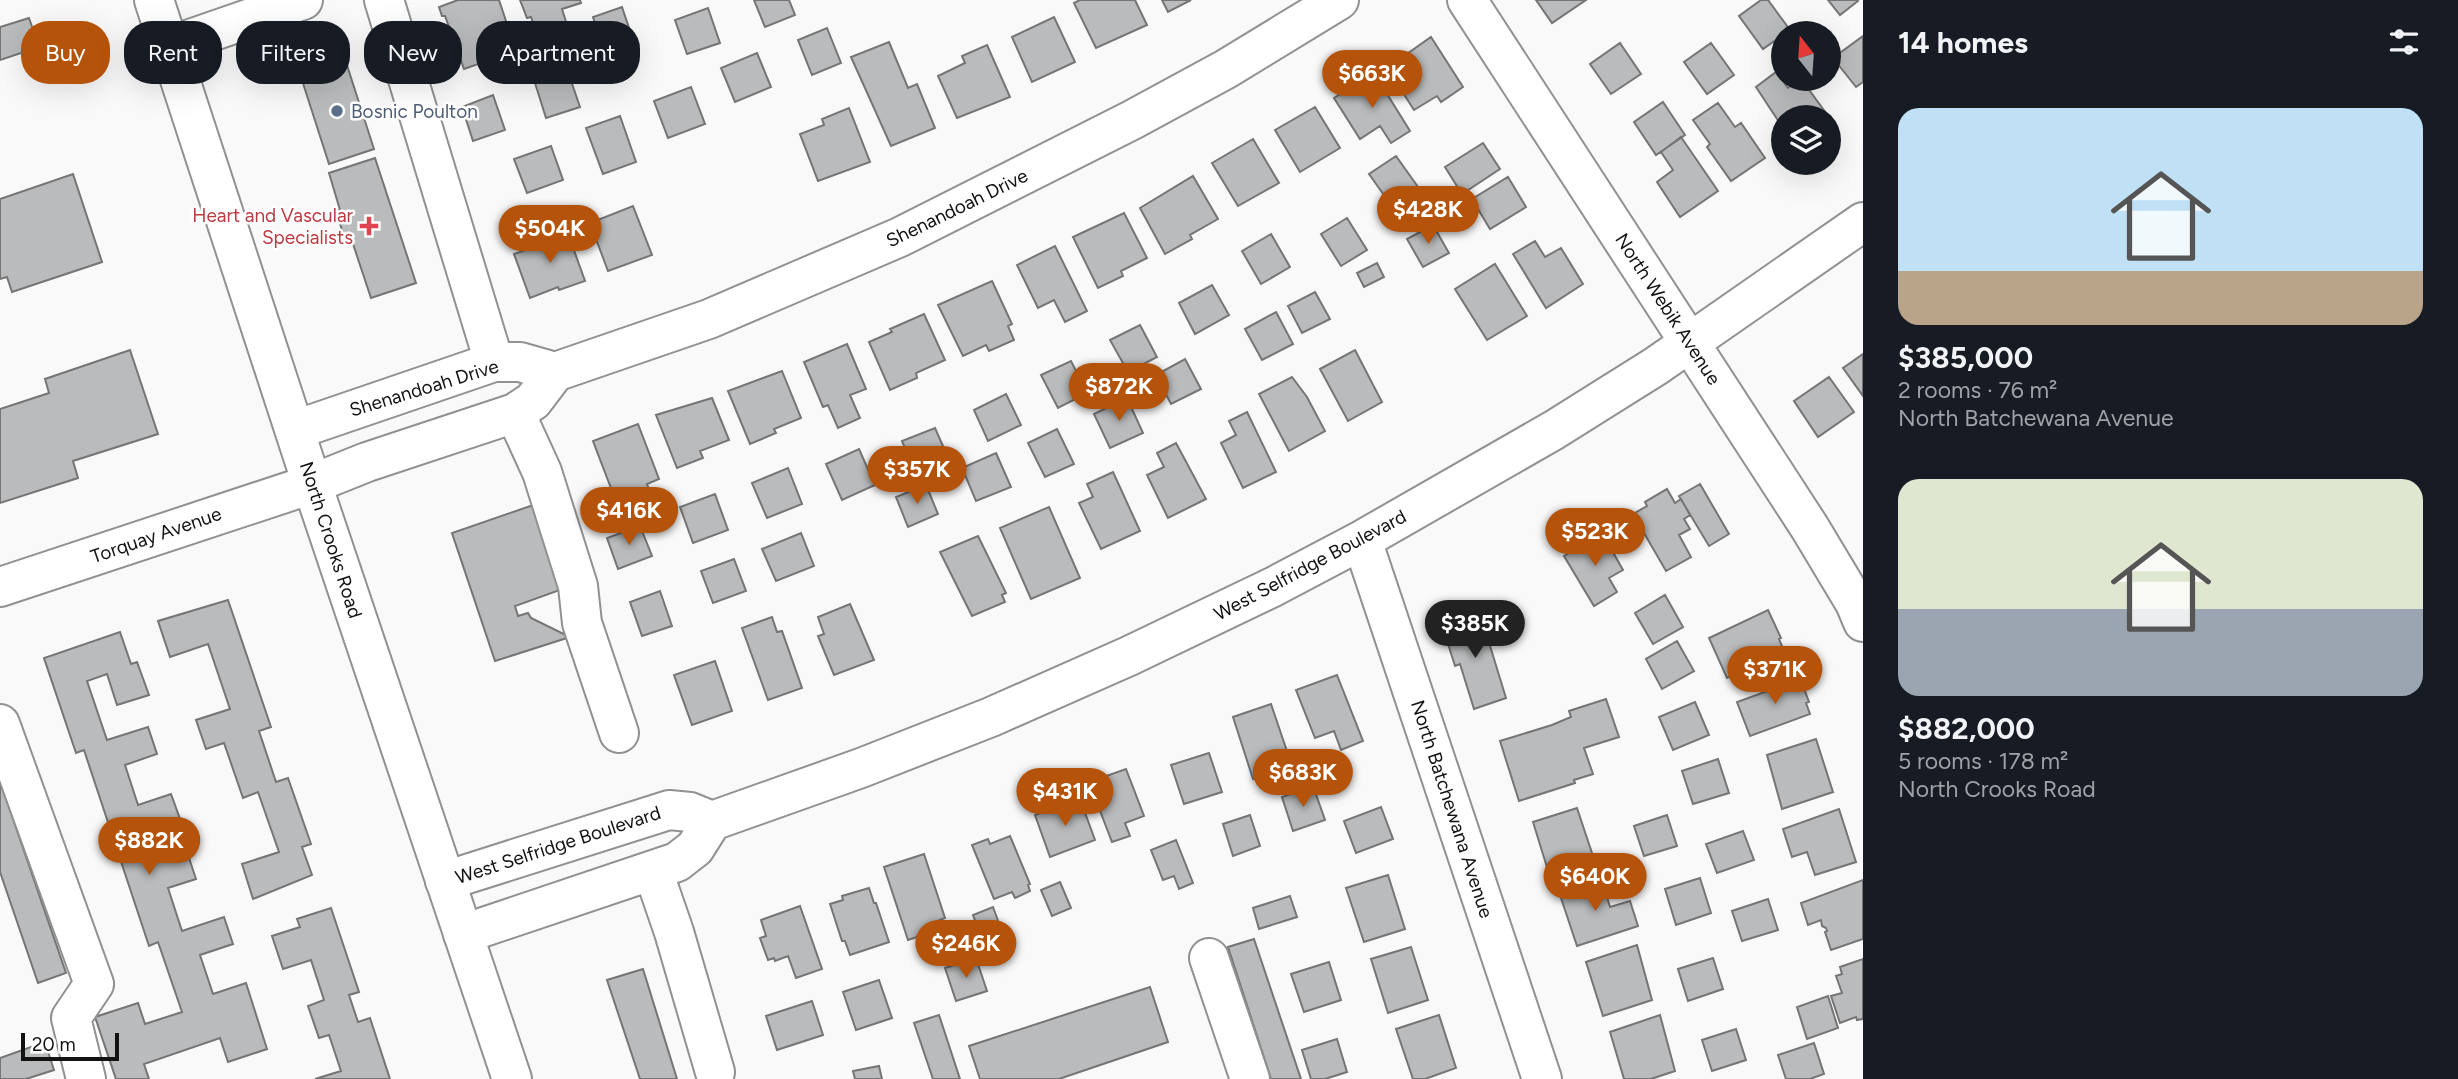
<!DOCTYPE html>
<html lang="en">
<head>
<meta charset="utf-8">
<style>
	body { margin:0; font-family:Figtree,sans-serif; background:#242831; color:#f1f3f6; height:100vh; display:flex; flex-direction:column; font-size:26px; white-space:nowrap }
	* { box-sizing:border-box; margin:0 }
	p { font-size:23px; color:#9ea1a6 }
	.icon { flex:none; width:38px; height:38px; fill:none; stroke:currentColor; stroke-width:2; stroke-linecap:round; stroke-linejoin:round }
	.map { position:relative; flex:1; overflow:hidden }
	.side { display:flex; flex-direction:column; background:#171b24; width:595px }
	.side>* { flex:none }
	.banner { position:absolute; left:21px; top:21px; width:665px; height:63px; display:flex; gap:14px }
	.needle { width:46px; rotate:343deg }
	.fabs { position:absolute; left:1771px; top:21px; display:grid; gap:14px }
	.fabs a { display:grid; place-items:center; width:70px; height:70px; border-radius:50%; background:#171b24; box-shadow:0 7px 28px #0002; font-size:35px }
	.scale { position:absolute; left:21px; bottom:18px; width:98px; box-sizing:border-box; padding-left:7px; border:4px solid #121212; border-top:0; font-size:19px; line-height:24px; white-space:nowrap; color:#121212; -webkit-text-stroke:5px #fff; paint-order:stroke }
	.price { position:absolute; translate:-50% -60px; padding:0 16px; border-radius:24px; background:#b45309; color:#fff; font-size:23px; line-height:46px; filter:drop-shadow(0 2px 4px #0008) }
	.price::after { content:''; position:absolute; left:50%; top:42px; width:21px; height:16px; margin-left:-10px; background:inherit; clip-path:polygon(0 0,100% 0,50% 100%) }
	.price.current { background:#222; color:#fff }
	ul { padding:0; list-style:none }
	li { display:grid; align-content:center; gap:14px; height:371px; padding:0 35px }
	li span { display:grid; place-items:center; height:217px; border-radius:21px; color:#555 }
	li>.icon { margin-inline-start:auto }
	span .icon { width:126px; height:126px; fill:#fffc; stroke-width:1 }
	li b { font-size:30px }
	h2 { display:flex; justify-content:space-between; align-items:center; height:84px; padding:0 35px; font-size:30px }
	.chip { padding:0 24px; border-radius:28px; background:#171b24; box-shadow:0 7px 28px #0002; font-size:24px; line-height:63px }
	.chip.current { background:#b45309; color:#fff }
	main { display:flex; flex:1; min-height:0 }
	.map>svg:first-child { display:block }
	.building { fill:#babbbc; stroke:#757576; stroke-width:2 }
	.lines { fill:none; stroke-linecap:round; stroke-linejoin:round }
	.minor-casing { stroke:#909191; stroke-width:42 }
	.major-casing { stroke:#909191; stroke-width:42 }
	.minor { stroke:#fff; stroke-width:38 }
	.major { stroke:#fff; stroke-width:38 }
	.service-dot { fill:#5c6f8a; stroke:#fff; stroke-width:2.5 }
	.health-dot { fill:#e0444e; stroke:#fff; stroke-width:2.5 }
	.labels { text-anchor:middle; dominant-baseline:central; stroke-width:5; stroke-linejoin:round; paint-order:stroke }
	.service-label { font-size:19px; fill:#4e5e75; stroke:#fff; text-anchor:start }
	.street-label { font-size:19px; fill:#121212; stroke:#fff }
	.health-label { font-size:19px; fill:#be3a42; stroke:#fff; text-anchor:end }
</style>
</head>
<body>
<main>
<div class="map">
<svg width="1863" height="1079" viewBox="0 0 1863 1079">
	<rect width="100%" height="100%" fill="#f9f9fa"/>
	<path class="building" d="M458,0h41l10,30 -27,9 8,21 -26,9 -19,-53h-3l-3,-9z
		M520,0h60l1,3 -19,6 8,25 -30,10 -9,-27 -4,1z
		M754,0h35l6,15 -30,12z
		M1080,0h55l12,25 -51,23 -22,-45z
		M1162,0h29l-23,12z
		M1536,0h50l-34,23z
		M1761,0h7l22,30 -27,19 -24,-33z
		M1828,0h29l1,1 -18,14z
		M622,7l12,36 -29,10 -12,-36z
		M708,8l12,35 -33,11 -12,-34z
		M1054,17l21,45 -43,20 -20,-45z
		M29,18l10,29 -39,13v-33z
		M827,28l14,35 -29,12 -14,-35z
		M1863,36v46l-7,5 -23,-29z
		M1431,37l32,50 -22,15 -4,-6 -23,14 -27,-42z
		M889,42l19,46 9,-4 18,44 -44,18 -40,-89z
		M1620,43l21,31 -30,20 -21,-30z
		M1711,43l23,32 -27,19 -23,-32z
		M987,45l23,52 -53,21 -19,-42 27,-13 -3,-7z
		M757,53l14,34 -36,15 -14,-34z
		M345,59l29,90 -45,15 -29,-90z
		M568,72l12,35 -34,11 -11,-35z
		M1776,72l12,16 13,-9 25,34 -5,4h-38v11l-27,-41z
		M1374,73l36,58 -19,12 -11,-17 -20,13 -26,-41z
		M691,87l14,37 -37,14 -14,-37z
		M493,95l12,35 -32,11 -11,-34z
		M1663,102l22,33 -29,20 -22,-33z
		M1718,103l17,24 6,-4 24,35 -34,23 -24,-34 3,-3 -17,-24z
		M1315,107l25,41 -40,24 -25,-42z
		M849,108l21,54 -52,19 -18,-47 24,-9 -2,-6z
		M620,116l16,46 -33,12 -17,-46z
		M1681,137l37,54 -38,26 -23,-35 16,-12 -12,-18z
		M1253,139l26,44 -41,23 -26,-43z
		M1483,143l17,26 -38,25 -17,-27z
		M551,146l12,34 -36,13 -13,-34z
		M1396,156l22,31 -27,18 -22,-31z
		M375,158l41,125 -45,15 -19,-57 -6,2 -10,-32 4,-1 -11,-37z
		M73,174l29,88 -90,30 -5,-15 -7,2v-80z
		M1193,176l25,43 -28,16 2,4 -27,15 -25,-46z
		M1508,177l18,30 -36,22 -18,-30z
		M633,206l19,49 -44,16 -18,-48z
		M1124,213l23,45 -26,13 2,5 -25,12 -25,-51z
		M1347,218l20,32 -26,16 -20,-32z
		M1433,225l16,28 -26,14 -16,-28z
		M566,228l19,53 -26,9 -1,-3 -28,11 -16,-44 29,-10 -3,-7z
		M1271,234l19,33 -29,17 -19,-33z
		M1535,241l10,16 16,-9 22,36 -37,24 -33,-54z
		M1055,246l32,65 -22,11 -11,-22 -16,8 -21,-43z
		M1377,263l7,14 -20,10 -7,-14z
		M1495,264l32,52 -40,24 -32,-51z
		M992,281l20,43 -4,2 6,14 -25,11 -3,-6 -23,11 -25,-51z
		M1212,285l17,30 -34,19 -16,-31z
		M1315,292l15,27 -28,14 -14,-27z
		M1276,312l17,32 -31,16 -17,-31z
		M924,314l21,46 -29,13 1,5 -27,12 -21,-48 23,-10 -2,-3z
		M1140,325l17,32 -29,15 -18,-32z
		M847,344l19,45 -16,6 10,23 -22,10 -10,-23 -5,2 -19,-45z
		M130,350l28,84 -85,27 5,17 -78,25v-94l49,-16 -4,-14z
		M1355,350l27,52 -34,19 -28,-52z
		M1863,354v42l-20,-28z
		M1185,359l16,30 -30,15 -15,-29z
		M1071,361l16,32 -29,15 -17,-33z
		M782,371l19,47 -27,11 2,4 -26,11 -22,-53z
		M1292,377l15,20 18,34 -36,20 -30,-57z
		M1829,377l25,35 -36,25 -24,-36z
		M1006,394l15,31 -33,16 -14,-31z
		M712,398l17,42 -29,11 3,7 -26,10 -21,-53z
		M1127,398l16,35 -33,15 -16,-34z
		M1247,412l29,60 -33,16 -22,-45 15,-8 -7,-14z
		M638,424l21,55 -12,5 7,19 -23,9 -7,-19 -10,3 -21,-55z
		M935,428l15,34 -33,14 -15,-35z
		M1057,429l17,35 -29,13 -17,-34z
		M1176,443l30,56 -38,19 -21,-43 17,-8 -7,-14z
		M859,449l16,36 -33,15 -16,-36z
		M996,453l15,34 -35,14 -14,-33z
		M788,468l14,36 -35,14 -15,-35z
		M1113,472l27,59 -39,18 -22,-46 14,-6 -6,-13z
		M1700,484l29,50 -20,12 -30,-50z
		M926,485l12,29 -30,13 -12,-30z
		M1667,489l8,14 6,-4 9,16 -6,4 6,10 -11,6 12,22 -25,14 -33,-57 14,-8 -2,-4z
		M715,494l13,36 -35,13 -13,-36z
		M542,502l29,84 -56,20 3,10 10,-3 3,5 39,19 -75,24 -43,-128z
		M1049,507l31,71 -49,21 -31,-71z
		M640,526l12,30 -34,13 -11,-31z
		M801,533l13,33 -38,15 -14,-32z
		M1602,533l21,37 -14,8 8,14 -23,14 -30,-50z
		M978,536l28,57 -4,2 3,7 -33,14 -32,-64z
		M734,559l12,32 -33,12 -12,-32z
		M660,591l12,35 -30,10 -12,-34z
		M1665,595l18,32 -30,17 -18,-31z
		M228,600l43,127 -12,4 17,51 12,-4 23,66 -9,3 10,28 -59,24 -11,-35 37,-12 -21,-60 -15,6 -19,-55 -18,6 -10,-29 34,-11 -22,-65 -38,13 -12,-36z
		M850,604l24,56 -40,15 -16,-39 6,-2 -6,-17z
		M1768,610l13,28 -2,1 5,12 -57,27 -18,-40z
		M1480,613l26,85 -32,11 -14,-45 -5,2 -13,-41z
		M772,617l5,15 5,-1 20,57 -34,12 -26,-72z
		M120,632l11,32 6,-2 12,33 -32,10 -10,-31 -20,7 20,59 41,-13 9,27 -32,11 13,40 33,-11 9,25 -32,11 9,28 29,-9 10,30 -28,9 14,43 42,-14 9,27 -33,11 13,39 33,-11 21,66 -39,13 -8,-24 -76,26 5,15h-33l-21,-62 43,-14 7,21 37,-12 -24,-70 -9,4 -65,-196 -8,3 -32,-95z
		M1677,641l17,30 -32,18 -16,-30z
		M715,661l17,50 -40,14 -18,-50z
		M1337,675l26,66 -22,9 -7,-19 -19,7 -19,-48z
		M1799,675l10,27 -3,1 4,11 -60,22 -13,-34 36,-13 -2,-4z
		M1606,699l13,38 -35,11 9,26 -19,6 1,3 -56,18 -19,-60 52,-16 19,-8 -2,-6z
		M1695,702l14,33 -36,15 -14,-33z
		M1271,704l21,62 -39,13 -20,-62z
		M1816,739l17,53 -51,17 -15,-54z
		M1209,753l13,39 -38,12 -13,-39z
		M1718,759l11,34 -36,11 -11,-33z
		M1126,769l18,47 -19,7 5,13 -18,6 -23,-60z
		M0,781l66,192 -28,10 -38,-111z
		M1313,786l12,34 -32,11 -11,-34z
		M1080,799l15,41 -45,17 -15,-42z
		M1381,807l12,32 -37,14 -12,-32z
		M1577,808l18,54 -45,15 -17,-55z
		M1839,809l17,53 -41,13 -8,-23 -15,5 -9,-28z
		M1250,815l10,31 -27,10 -10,-32z
		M1667,815l10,31 -33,10 -10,-30z
		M1743,831l11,29 -37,13 -11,-29z
		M1010,836l20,48 -2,1 2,6 -15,7 -3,-6 -18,7 -22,-54 16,-6 2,5z
		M1176,840l17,43 -14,6 -5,-13 -11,4 -12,-30z
		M924,854l21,64 -18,7 2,8 -21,7 -24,-73z
		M1388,875l17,54 -41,13 -18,-54z
		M1601,878l9,29 20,-6 8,25 -61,20 -18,-54z
		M1700,878l11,35 -35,12 -11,-36z
		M1863,880v59l-32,11 -6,-18 2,-1 -1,-3 -4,-2 -1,-6 -13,5 -7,-22z
		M1060,882l11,26 -19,8 -11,-26z
		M869,888l5,15h2l13,39 -39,13 -5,-14h-3l-12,-37 13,-4 -1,-4z
		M1290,896l7,21 -38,12 -6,-21z
		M1768,899l10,31 -36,11 -10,-30z
		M800,906l22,63 -26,9 -8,-22 -13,5 -1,-3 -6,2 -8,-22 6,-2 -5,-16z
		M993,907l11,30 -20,7 -11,-29z
		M331,908l28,84 -10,3 9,27 12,-4 20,61h-75l26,-8 -12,-36 -10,3 -11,-32 16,-6 -13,-40 -28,9 -11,-33 28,-9 -3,-8z
		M1254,939l47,140h-30l-43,-132z
		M1637,945l15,55 -49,16 -17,-54z
		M1411,947l17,53 -40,13 -17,-54z
		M976,958l11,33 -31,10 -11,-33z
		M1713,958l10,31 -35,12 -10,-32z
		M1863,959v60l-6,1 -1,-3 -16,6 -9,-27 11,-3 -6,-17 6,-2 -2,-7z
		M1329,962l12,38 -37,12 -13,-38z
		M643,969l34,110h-37l-33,-99z
		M879,980l13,38 -36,12 -13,-38z
		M1150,987l18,55 -109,37h-79l-11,-33z
		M1828,996l10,32 -31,11 -10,-32z
		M812,1001l11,34 -46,15 -11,-34z
		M939,1015l21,64h-27l-19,-56z
		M1439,1015l17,53 -31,11h-12l-17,-50z
		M1660,1015l15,56 -24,8h-27l-14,-47z
		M1736,1029l10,31 -34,11 -10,-31z
		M1337,1039l10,33 -22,7h-14l-9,-29z
		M45,1042l9,28 -28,9h-26v-21z
		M1814,1043l10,31 -14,5h-24l-8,-24z
		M879,1066l3,13h-27l-2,-8z"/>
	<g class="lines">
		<defs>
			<path id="minor" d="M384,0l110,362
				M1467,0l343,528 45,75 8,19
				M170,46l133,-46
				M515,413l27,59 36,114 4,37 37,110
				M295,430l199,-68h26l35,10
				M1362,540l180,539
				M0,587l312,-103 55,-22 148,-49 18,-12 22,-29 154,-53 191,-82 232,-117 94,-51 113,-69
				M0,724l94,260 -23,34 15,61
				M653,871l21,61 41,140
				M445,881l224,-71 21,2 22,9
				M463,934l214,-72 18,-14 17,-27 149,-53 130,-51 138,-61 144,-69 89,-47 192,-110 102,-64 207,-144
				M1209,958l41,121"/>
			<path id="major" d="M154,0l158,484 200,595"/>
		</defs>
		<use href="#minor" class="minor-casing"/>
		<use href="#major" class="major-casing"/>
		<use href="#minor" class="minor"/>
		<use href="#major" class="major"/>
	</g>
	<circle class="service-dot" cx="337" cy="111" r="7"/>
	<path class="health-dot" d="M365.5 215.5h7v7h7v7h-7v7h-7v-7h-7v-7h7z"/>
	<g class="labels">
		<g class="service-label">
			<text x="351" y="111">Bosnic Poulton</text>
		</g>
		<g class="street-label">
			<text transform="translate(957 208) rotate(-26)">Shenandoah Drive</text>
			<text transform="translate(1668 309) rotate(57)">North Webik Avenue</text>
			<text transform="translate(424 388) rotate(-17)">Shenandoah Drive</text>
			<text transform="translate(156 535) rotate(-19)">Torquay Avenue</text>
			<text transform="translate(331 540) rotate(72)">North Crooks Road</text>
			<text transform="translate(1310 565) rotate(-28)">West Selfridge Boulevard</text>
			<text transform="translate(1452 809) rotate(72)">North Batchewana Avenue</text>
			<text transform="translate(558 845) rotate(-18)">West Selfridge Boulevard</text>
		</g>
		<g class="health-label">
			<text x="353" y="215">Heart and Vascular<tspan x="353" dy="22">Specialists</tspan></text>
		</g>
	</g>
</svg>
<div class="fabs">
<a><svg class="needle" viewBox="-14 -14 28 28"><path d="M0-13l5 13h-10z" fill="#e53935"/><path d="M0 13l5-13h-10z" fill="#9ea1a6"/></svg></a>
<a><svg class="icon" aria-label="layers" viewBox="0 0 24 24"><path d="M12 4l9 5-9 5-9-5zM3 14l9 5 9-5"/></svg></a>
</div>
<div class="scale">20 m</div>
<b class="price" style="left:1372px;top:110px">$663K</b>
<b class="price" style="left:1428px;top:246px">$428K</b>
<b class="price" style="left:550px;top:265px">$504K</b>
<b class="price" style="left:1119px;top:423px">$872K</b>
<b class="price" style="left:917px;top:506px">$357K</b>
<b class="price" style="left:629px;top:547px">$416K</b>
<b class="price" style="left:1595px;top:568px">$523K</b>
<b class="price current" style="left:1475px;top:660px">$385K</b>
<b class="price" style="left:1775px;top:706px">$371K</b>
<b class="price" style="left:1303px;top:809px">$683K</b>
<b class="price" style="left:1065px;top:828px">$431K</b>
<b class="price" style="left:149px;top:877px">$882K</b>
<b class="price" style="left:1595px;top:913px">$640K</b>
<b class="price" style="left:966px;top:980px">$246K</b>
<div class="banner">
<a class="chip current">Buy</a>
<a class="chip">Rent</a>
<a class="chip">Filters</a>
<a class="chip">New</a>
<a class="chip">Apartment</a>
</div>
</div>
<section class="side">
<h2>14 homes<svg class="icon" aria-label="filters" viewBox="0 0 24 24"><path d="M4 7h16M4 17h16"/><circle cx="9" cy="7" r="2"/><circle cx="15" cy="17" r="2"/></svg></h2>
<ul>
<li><span style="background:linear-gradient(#bfe0f5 75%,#b9a48a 0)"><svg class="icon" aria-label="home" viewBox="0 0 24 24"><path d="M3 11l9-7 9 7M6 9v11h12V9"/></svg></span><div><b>$385,000</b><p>2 rooms · 76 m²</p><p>North Batchewana Avenue</p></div></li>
<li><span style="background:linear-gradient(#dfe7d0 60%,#9aa5b1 0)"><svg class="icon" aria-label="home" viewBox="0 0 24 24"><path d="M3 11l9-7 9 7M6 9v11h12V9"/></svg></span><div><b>$882,000</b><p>5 rooms · 178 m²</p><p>North Crooks Road</p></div></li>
</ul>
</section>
</main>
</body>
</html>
